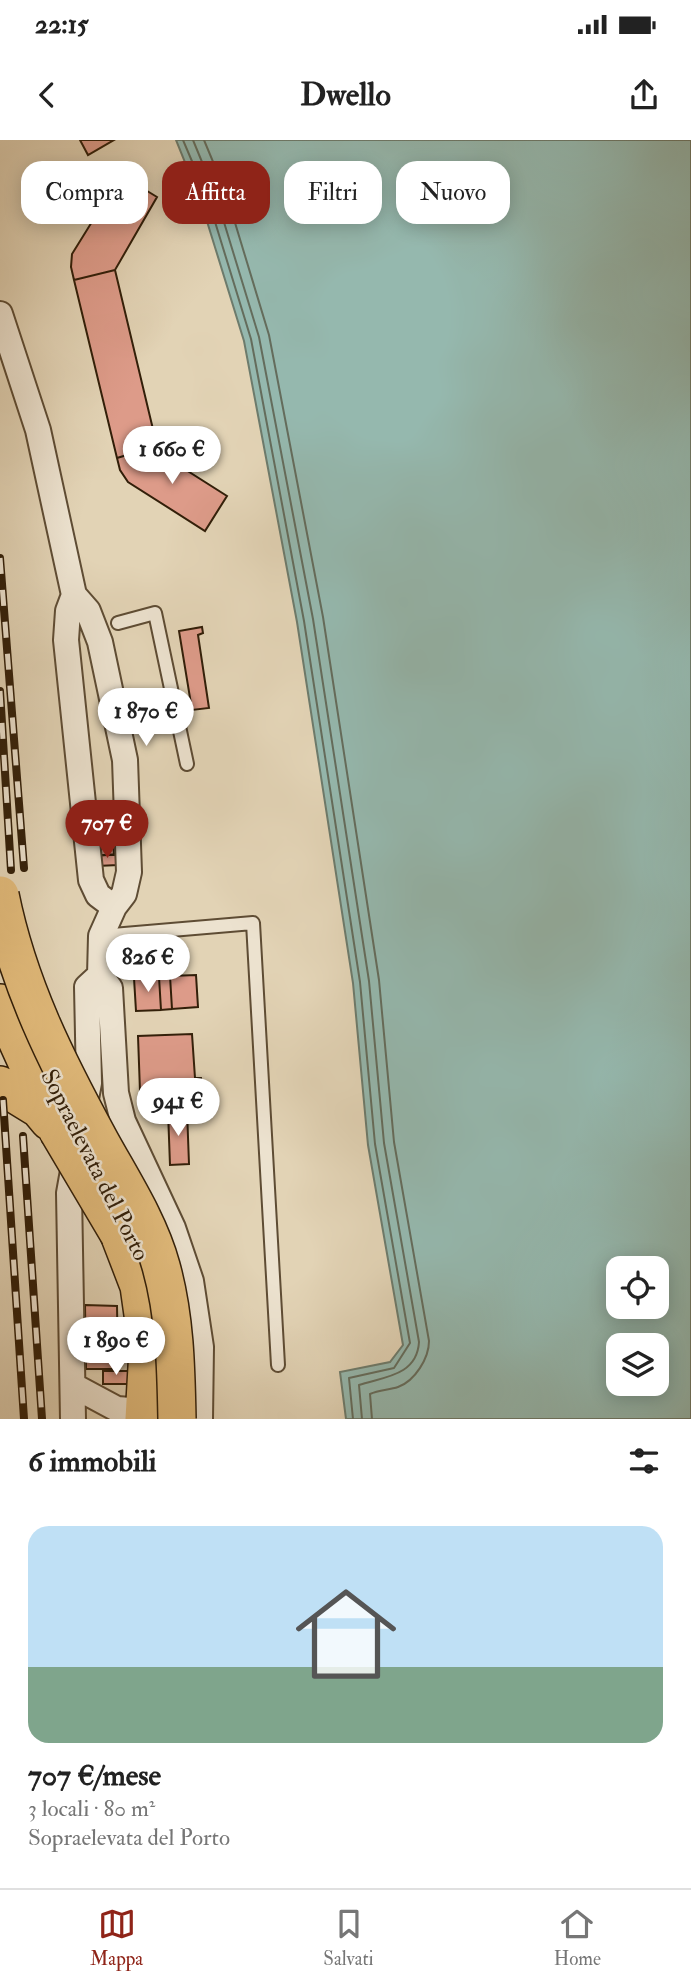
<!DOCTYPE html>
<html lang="it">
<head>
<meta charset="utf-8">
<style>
	body { margin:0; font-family:"IM FELL Double Pica",serif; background:#f6f6f6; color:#222; height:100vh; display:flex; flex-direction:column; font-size:26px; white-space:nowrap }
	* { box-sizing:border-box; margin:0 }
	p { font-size:23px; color:#767676 }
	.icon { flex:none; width:38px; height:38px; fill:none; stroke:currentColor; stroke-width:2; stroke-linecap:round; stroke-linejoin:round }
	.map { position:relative; height:1279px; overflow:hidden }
	.drawer { display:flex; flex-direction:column; background:#fff; flex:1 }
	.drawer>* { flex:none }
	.guide { position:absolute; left:21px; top:21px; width:649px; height:63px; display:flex; gap:14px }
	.fabs { position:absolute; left:606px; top:1116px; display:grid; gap:14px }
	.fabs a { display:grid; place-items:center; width:63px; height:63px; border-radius:14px; background:#fff; box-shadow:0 4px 18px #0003; font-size:35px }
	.price { position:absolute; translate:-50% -60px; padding:0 16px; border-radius:24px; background:#fff; color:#222; font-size:23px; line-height:46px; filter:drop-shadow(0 2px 4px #0008) }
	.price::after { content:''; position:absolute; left:50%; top:42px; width:21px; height:16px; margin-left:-10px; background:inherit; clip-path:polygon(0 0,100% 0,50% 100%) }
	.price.active { background:#8f2418; color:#fff }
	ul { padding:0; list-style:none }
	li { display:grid; align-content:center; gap:14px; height:371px; padding:0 28px }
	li+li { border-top:2px solid #e0e0e0 }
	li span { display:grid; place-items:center; height:217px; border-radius:21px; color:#555 }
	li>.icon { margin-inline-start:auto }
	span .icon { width:126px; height:126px; fill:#fffc; stroke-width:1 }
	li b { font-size:30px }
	h2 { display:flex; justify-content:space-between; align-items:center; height:84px; padding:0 28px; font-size:30px }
	.tag { padding:0 24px; border-radius:21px; background:#fff; box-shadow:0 4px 18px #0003; font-size:24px; line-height:63px }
	.tag.active { background:#8f2418; color:#fff }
	.status { display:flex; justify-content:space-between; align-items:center; height:49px; padding:0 35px; background:#fff; direction:ltr }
	.status svg { height:19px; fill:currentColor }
	header { display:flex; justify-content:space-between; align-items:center; height:91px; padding:0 28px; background:#fff; font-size:32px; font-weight:700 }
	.dock { display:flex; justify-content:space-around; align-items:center; height:98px; border-top:2px solid #e0e0e0; background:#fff; font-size:19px; color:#767676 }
	.dock a { display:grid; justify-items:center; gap:4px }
	.dock .active { color:#8f2418 }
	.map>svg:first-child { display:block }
	.water { fill:#95b8ae; stroke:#6d7b6c; stroke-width:2; fill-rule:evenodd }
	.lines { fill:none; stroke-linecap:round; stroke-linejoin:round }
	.shore { stroke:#646c5c; stroke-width:2 }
	.building { fill:#dd9b89; stroke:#321f09; stroke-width:2 }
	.lane-casing { stroke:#5e4c34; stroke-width:16 }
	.street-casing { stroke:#5e4c34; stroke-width:28 }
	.primary-casing { stroke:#321f09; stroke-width:40 }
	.lane { stroke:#ece2cf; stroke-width:12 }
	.street { stroke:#ece2cf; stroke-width:24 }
	.primary { stroke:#e1ba7a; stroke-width:37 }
	.rail-casing { stroke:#321f09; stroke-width:8 }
	.rail { stroke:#ece2cf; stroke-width:5; stroke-dasharray:16; stroke-linecap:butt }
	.primary-bridge-casing { stroke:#321f09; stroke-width:40; stroke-linecap:butt }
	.primary-bridge { stroke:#e1ba7a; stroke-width:37 }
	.labels { text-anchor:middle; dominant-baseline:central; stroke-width:5; stroke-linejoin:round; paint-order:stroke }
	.street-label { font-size:24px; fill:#321f09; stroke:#ece2cf }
</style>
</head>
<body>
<div class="status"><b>22:15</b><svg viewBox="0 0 49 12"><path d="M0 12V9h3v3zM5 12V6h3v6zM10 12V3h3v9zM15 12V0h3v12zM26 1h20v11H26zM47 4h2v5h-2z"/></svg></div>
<header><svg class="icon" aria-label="back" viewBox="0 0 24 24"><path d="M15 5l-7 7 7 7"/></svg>Dwello<svg class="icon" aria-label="share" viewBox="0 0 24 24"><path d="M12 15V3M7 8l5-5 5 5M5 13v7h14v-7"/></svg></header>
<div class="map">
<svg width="691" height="1279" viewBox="0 0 691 1279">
	<rect width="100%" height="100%" fill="#e2d3b5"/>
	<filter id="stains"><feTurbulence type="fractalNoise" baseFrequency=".00286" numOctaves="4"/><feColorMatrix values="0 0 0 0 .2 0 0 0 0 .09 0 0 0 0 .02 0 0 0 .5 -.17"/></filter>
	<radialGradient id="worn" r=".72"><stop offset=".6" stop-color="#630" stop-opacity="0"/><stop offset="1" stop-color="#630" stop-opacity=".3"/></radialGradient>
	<path class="water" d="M176,0h515v1279h-345l-6,-47 50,-10 13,-17 -35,-200 -15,-162 -56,-361 -53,-281 -43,-139zM618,1129h38v38h-38zM618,1206h38v38h-38z"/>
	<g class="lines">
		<path class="shore" d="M183,0l25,59 43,140 53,282 56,361 15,162 35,199 -16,25 -45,10 4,41
			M193,0l23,56 43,141 54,282 56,362 15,162 35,199c-2,34 -36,35 -60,43l3,34
			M204,0l22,53 43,142 54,282 56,363 15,162 35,199c0,17 -14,40 -31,46 -9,3 -19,3 -28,7l2,25"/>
	</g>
	<path class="building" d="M80,0h34l-26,15z
		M121,35l36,22 -42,73 -41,10 -3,-13 1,-13z
		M115,130l42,176 -40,12 -43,-178z
		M157,306l4,8 66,42 -22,35 -77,-49 -8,-12 -3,-12z
		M202,487l1,6 -5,2 11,73 -17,2 -13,-79z
		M111,661l3,54h-13l-3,-53z
		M117,714l1,11 -21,1 -1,-10z
		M196,835l2,32 -26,2 -2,-33z
		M170,836l2,33 -11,1 -2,-33z
		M159,837l2,33 -25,1 -2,-33z
		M192,894l3,44h6l1,10 -62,3 -2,-55z
		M187,970l2,54 -19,1 -2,-54z
		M85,1165l32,1 1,63h-32z
		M103,1231h26l-1,13h-25z"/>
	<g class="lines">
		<defs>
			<path id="lane" d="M118,483l37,-10 32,151
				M101,796l152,-13 25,442"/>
			<path id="street" d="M0,174l38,116 36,165 14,16 12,31 25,118 4,112 -5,22 -10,13 -13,29 -1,39 10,13 6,105 7,28 50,107 18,53 10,66 -1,72
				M74,455l-6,16 -2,29 25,240 7,15 16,12
				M83,974l6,-31 -2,-96 13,-12
				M74,1246l43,23 27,2
				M73,1279l-4,-226 7,-39"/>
			<path id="primary" d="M0,863l58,128
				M0,945l39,24 10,12
				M119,1094l20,52 9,64 -4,69"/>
		</defs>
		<use href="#lane" class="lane-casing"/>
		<use href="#street" class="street-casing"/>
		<use href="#primary" class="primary-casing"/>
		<use href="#lane" class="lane"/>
		<use href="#street" class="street"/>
		<use href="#primary" class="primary"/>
		<defs>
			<path id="rail" d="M0,418l24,310
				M0,551l11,179
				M3,960l21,319
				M23,996l19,283"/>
		</defs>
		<use href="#rail" class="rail-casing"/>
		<use href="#rail" class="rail"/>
		<defs>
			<path id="primary-bridge" d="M0,755c18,90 57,167 100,246 22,40 49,81 61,125 14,50 15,101 16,153
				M58,991l61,103"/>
		</defs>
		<use href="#primary-bridge" class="primary-bridge-casing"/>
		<use href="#primary-bridge" class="primary-bridge"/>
	</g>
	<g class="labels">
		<g class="street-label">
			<text transform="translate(95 1025) rotate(63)">Sopraelevata del Porto</text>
		</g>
	</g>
	<rect width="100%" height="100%" filter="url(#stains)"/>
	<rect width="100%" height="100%" fill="url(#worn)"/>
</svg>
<div class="fabs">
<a><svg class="icon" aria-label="locate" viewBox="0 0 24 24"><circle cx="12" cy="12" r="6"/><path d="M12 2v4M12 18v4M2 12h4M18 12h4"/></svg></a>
<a><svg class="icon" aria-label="layers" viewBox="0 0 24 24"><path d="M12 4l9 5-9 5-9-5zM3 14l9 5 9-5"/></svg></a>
</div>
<b class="price" style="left:172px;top:346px">1 660 €</b>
<b class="price" style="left:146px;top:608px">1 870 €</b>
<b class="price active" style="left:107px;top:720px">707 €</b>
<b class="price" style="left:148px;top:854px">826 €</b>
<b class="price" style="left:178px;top:998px">941 €</b>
<b class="price" style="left:116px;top:1237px">1 890 €</b>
<div class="guide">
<a class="tag">Compra</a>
<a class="tag active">Affitta</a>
<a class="tag">Filtri</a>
<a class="tag">Nuovo</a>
</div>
</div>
<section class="drawer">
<h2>6 immobili<svg class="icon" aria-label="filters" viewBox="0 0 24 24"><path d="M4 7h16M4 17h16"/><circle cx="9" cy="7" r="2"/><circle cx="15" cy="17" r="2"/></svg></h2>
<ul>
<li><span style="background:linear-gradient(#bfe0f5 65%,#7fa58c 0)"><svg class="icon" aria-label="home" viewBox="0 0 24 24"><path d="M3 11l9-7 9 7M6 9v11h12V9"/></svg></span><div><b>707 €/mese</b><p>3 locali · 80 m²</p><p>Sopraelevata del Porto</p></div></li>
</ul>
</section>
<nav class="dock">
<a class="active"><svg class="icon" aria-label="map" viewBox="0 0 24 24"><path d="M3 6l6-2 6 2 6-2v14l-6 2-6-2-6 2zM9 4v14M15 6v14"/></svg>Mappa</a>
<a><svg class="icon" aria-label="saved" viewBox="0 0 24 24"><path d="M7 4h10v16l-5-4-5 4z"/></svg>Salvati</a>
<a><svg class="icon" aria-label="home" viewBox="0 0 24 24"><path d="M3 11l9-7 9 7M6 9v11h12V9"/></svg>Home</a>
</nav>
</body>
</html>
